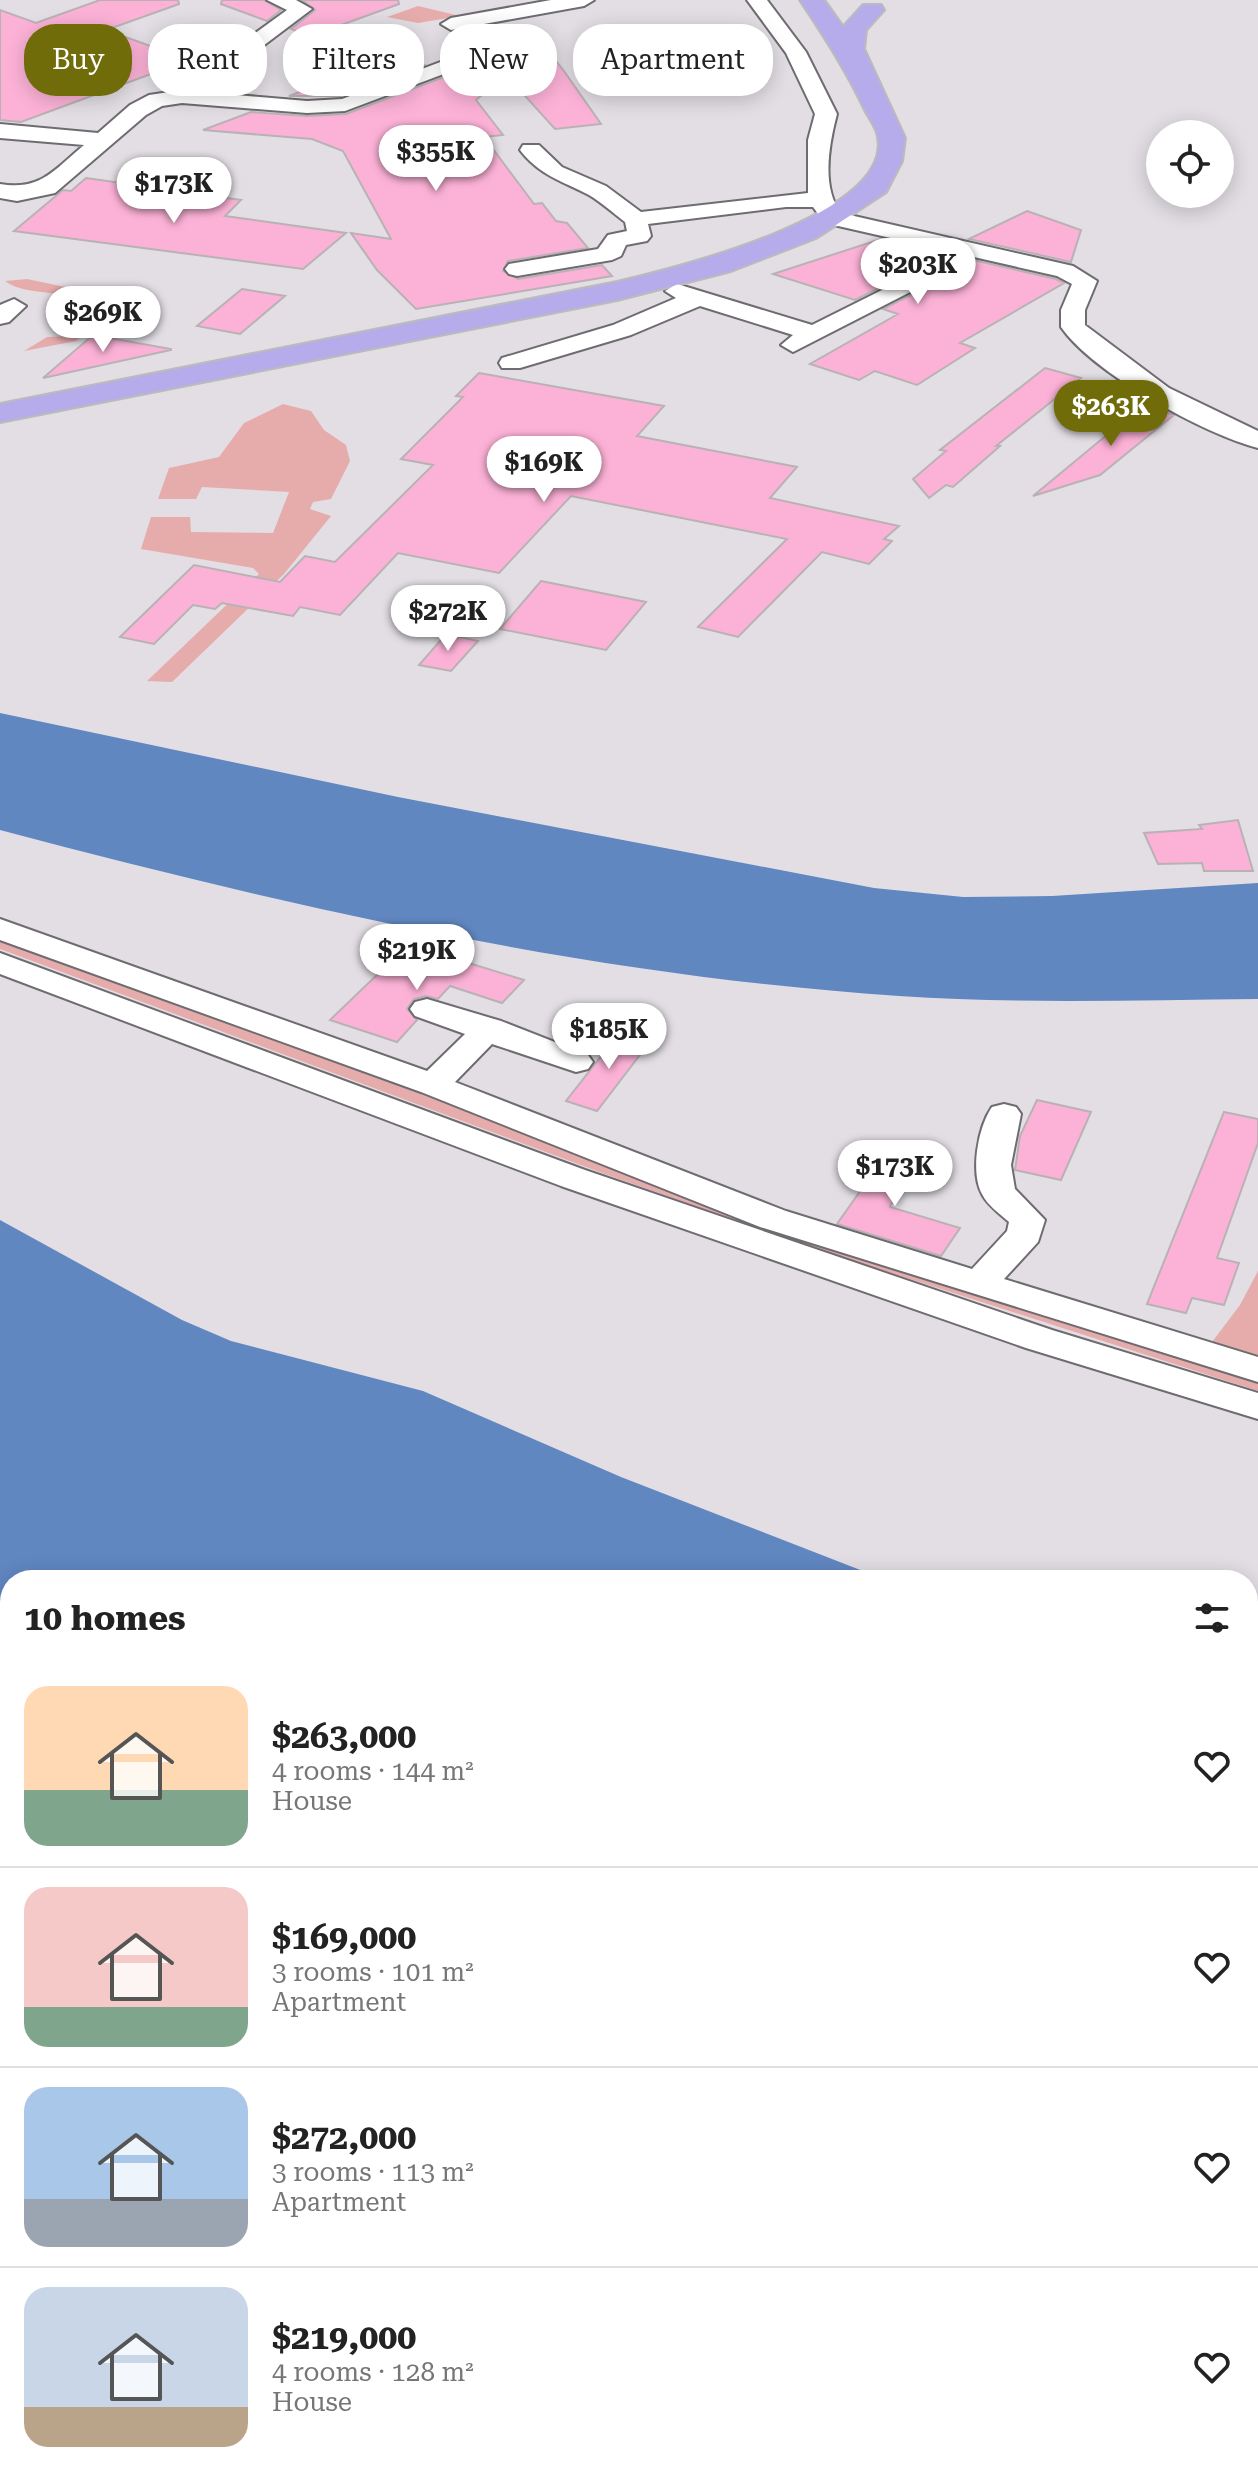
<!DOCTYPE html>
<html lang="en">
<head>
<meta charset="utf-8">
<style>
	body { margin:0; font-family:"Roboto Serif",serif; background:#f2f2f2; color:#222; height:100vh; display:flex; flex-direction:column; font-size:30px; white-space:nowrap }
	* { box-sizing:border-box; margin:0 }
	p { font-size:26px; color:#767676 }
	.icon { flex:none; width:44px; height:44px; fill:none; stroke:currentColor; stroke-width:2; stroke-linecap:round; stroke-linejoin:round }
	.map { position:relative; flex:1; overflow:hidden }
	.details { position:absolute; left:0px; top:1570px; width:1258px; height:914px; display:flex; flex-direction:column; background:#fff; border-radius:32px 32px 0 0; box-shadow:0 4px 20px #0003 }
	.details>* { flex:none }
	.guide { position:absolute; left:24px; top:24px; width:800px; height:72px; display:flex; gap:16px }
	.buttons { position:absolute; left:1146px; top:120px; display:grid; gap:16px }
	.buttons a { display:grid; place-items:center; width:88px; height:88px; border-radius:50%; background:#fff; box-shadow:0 4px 20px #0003; font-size:40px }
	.price { position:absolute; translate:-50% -68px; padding:0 18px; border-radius:28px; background:#fff; color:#222; font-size:26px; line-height:52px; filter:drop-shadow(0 2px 4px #0008) }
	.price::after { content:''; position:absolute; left:50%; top:48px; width:24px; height:18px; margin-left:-12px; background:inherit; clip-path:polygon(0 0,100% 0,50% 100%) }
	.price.active { background:#706c0a; color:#fff }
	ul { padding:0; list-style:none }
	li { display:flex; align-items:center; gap:24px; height:200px; padding:0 24px }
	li+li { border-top:2px solid #e0e0e0 }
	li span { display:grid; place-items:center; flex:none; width:224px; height:160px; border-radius:24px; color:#555 }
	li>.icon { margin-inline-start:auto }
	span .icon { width:96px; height:96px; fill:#fffc; stroke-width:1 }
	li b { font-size:34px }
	h2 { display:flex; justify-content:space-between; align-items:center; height:96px; padding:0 24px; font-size:34px }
	.tag { padding:0 28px; border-radius:32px; background:#fff; box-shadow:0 4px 20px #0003; font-size:28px; line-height:72px }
	.tag.active { background:#706c0a; color:#fff }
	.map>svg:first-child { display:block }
	.green { fill:#e6acac }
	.water { fill:#6187c1 }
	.building { fill:#fcb2d7; stroke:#b9b2b5; stroke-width:2 }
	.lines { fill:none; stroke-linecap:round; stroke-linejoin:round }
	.minor-casing { stroke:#6f6c71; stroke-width:4 }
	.major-casing { stroke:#bbb; stroke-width:4 }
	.minor { fill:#fff; fill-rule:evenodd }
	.major { fill:#b6acec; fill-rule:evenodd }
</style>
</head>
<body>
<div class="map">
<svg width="1258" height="2483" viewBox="0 0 1258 2483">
	<rect width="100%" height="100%" fill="#e2dee4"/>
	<path class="green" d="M418,6l42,10 -42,7 -31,-6z
		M27,279l100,21 -51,41 -52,10 23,-14 24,-1 27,-23c-21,-28 -70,-14 -93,-32z
		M283,404l28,7 13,19 22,15 4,16 -19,38 -18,3 -3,7 21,7 -47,58 -112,108 -25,-1 112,-107 -6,-6 -112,-19 10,-32h39l1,15 82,1 16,-41 -87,-5 -6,12h-38l11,-31 50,-11 25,-34z
		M0,933l736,276 522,166v16l-435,-140 -218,-77 -605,-225z
		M1258,1271v89l-31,-8 -15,-10 28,-37z"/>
	<path class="water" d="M0,713l398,84 476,91 89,9 89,-1 206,-13v116c-118,1 -242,5 -359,-3 -303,-20 -606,-88 -899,-166z
		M0,1220l182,100 49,21 192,50 198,86 265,103h-876v894h1238v-736l10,3v742h-1258z"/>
	<path class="building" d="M100,0h78l1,4 -73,26 83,30 -168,62 -21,-2v-110l36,13z
		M222,0h42l17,10 -14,11 -46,-17z
		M302,0h96l1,4 -88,32 -20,-7 24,-19z
		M545,47l19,24 37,53 -46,5 -57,-63z
		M387,53l37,12 -83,31h-52l63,-24 -6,-3z
		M452,74l40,13 -16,13 27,35 -19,2 50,67 8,-1 14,18 11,2 21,25 -80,13 -5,10 15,8 84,-14 10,11 -196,33 -39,-39 -26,-37 40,6 -48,-88 -31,-12 -109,-9 48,-18 56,4 39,-2z
		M86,178l155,22 -16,16 121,17 -43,36 -289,-38 49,-41 8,1z
		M1027,211l54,19 -10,32 -102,-23z
		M881,239l175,40 8,4 -104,60 15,5 -58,37 -42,-14 -16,9 -49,-16 88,-50 -15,-5 38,-19 6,-9 -16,-9 -56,28 -82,-26z
		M242,289l43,7 -45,38 -43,-8z
		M93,335l78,14v1l-128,28z
		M1045,368l36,10 -85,68h4l-47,41 -7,-2 -17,13 -16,-19 33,-28 -6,-1z
		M479,373l185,33 -27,30 160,31 -27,31 129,28 -15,13 8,2 -23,23 -47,-12 -84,85 -40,-10 89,-88 -216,-43 -72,77 -101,-20 -58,62 -40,-8 -7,9 -71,-13 -7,6 -22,-4 -39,39 -34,-7 74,-72 86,17 25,-26 30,6 98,-97 -32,-6 62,-62 -7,-1z
		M1143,405l31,10 -74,60 -67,21z
		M541,581l105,21 -40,48 -106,-21z
		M446,634l32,7 -27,30 -32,-6z
		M1238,820l15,51h-49l-2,-8 -44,1 -14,-31 58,-4 -3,-4z
		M404,949l51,16 4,-5 65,20 -22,23 -52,-17 -12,13 -12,-3 -12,3 -7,10 10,11 -20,22 -67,-22z
		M621,1031l31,8 -55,72 -31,-10z
		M1037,1100l54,12 -30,68 -46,-10 5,-34z
		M1224,1112l34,7v24l-41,115 22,5 -15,42 -32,-7 -6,15 -39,-9z
		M894,1143l26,5 -30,59 70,21 -19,28 -104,-32z"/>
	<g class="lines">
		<defs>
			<path id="minor" d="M267,0h29l16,9 -110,83 105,9 35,-2 117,-44h14l3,4 -3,4 -128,48 -38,2 -125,-10 -20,3 -16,9 -91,78 -38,8 -17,-3v-14c41,7 55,-15 84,-39l-84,-7v-14l98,9 32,-28 19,-10 27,-4 111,-81z
				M551,0h43l-10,6 -133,24 -10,-6 10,-6z
				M747,0h20l39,52 31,62c-8,30 -16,74 4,99l232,53 24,15 -12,29v15l84,63 89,43v17c-54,-14 -165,-75 -197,-121v-17l11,-26 -15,-8 -232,-53 -12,-16h-27l-138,17 3,12 -4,5 -21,4 -5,11 -9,4 -95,16 -8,-2 -4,-5 4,-5 89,-15 10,-14 19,-4 -2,-9c-12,-9 -24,-20 -36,-27 -27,-14 -50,-20 -69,-45l3,-5h16l23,22 44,19 35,26 167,-19v-53l7,-26 -29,-61z
				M912,275l12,7 -4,5 -127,65 -12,-7 12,-10 -93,-29 -69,29 -111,33h-18l-3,-5 3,-5 111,-33 63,-27 -11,-7 12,-7 135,41z
				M14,299l12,7 -17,16 -9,2v-19z
				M0,919l427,152 38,-37 -50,-18 -5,-7 5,-7 12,-3 74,22 87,34 5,7 -5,7 -12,3 -84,-28 -37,38 331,129 186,58 35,-38 2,-9c-9,-8 -22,-17 -27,-28 -12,-22 -4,-67 10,-87l12,-3 12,3 5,7 -10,51 4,24 30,31 -7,22 -34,37 254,78v25l-498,-155 -339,-135 -421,-152z
				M0,953l585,217 467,160 206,63v26l-232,-71 -465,-162 -561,-212z"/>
			<path id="major" d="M800,0h24l19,27 20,-22h18l3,5 -18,20 -2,19 41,89 -3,23 -16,31 -70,46 -85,33 -114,29 -617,122v-18l617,-122c55,-13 276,-66 261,-145 -1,-9 -9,-19 -13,-27 -19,-40 -41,-74 -65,-110z"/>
		</defs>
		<use href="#minor" class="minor-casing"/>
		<use href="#major" class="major-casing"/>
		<use href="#minor" class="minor"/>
		<use href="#major" class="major"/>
	</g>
</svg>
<div class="buttons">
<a><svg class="icon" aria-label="locate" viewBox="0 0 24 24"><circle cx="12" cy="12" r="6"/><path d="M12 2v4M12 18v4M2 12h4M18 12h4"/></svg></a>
</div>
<b class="price" style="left:436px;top:193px">$355K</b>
<b class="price" style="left:174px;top:225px">$173K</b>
<b class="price" style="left:918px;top:306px">$203K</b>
<b class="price" style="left:103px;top:354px">$269K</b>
<b class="price active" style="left:1111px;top:448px">$263K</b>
<b class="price" style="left:544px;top:504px">$169K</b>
<b class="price" style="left:448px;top:653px">$272K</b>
<b class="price" style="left:417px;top:992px">$219K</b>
<b class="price" style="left:609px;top:1071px">$185K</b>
<b class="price" style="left:895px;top:1208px">$173K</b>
<div class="guide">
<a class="tag active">Buy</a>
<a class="tag">Rent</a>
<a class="tag">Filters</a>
<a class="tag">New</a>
<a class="tag">Apartment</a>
</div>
<section class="details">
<h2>10 homes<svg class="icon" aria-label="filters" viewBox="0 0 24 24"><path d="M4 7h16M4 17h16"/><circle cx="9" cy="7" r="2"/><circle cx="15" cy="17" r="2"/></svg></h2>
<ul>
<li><span style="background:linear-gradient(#ffd9b3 65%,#7fa58c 0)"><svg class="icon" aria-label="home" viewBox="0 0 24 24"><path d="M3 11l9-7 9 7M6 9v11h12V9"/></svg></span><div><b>$263,000</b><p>4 rooms · 144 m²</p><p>House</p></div><svg class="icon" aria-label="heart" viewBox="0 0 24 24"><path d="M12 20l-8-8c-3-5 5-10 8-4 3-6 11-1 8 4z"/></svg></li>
<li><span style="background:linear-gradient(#f6c9c9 75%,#7fa58c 0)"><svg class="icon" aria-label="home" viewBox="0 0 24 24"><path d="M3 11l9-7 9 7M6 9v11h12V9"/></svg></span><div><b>$169,000</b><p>3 rooms · 101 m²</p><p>Apartment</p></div><svg class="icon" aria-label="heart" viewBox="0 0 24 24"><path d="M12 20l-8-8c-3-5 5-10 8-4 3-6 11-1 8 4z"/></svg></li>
<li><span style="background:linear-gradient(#a9c7e8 70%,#9aa5b1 0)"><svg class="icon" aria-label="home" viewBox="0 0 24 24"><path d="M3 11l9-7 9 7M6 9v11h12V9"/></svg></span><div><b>$272,000</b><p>3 rooms · 113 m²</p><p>Apartment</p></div><svg class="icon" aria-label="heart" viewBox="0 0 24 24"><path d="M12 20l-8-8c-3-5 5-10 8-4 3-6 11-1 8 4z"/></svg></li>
<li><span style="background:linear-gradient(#c9d6e8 75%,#b9a48a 0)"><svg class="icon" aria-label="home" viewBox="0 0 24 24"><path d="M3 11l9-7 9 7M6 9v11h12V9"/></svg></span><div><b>$219,000</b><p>4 rooms · 128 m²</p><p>House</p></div><svg class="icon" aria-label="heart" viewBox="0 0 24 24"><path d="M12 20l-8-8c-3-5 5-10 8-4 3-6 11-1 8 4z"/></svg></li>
</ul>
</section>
</div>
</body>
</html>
